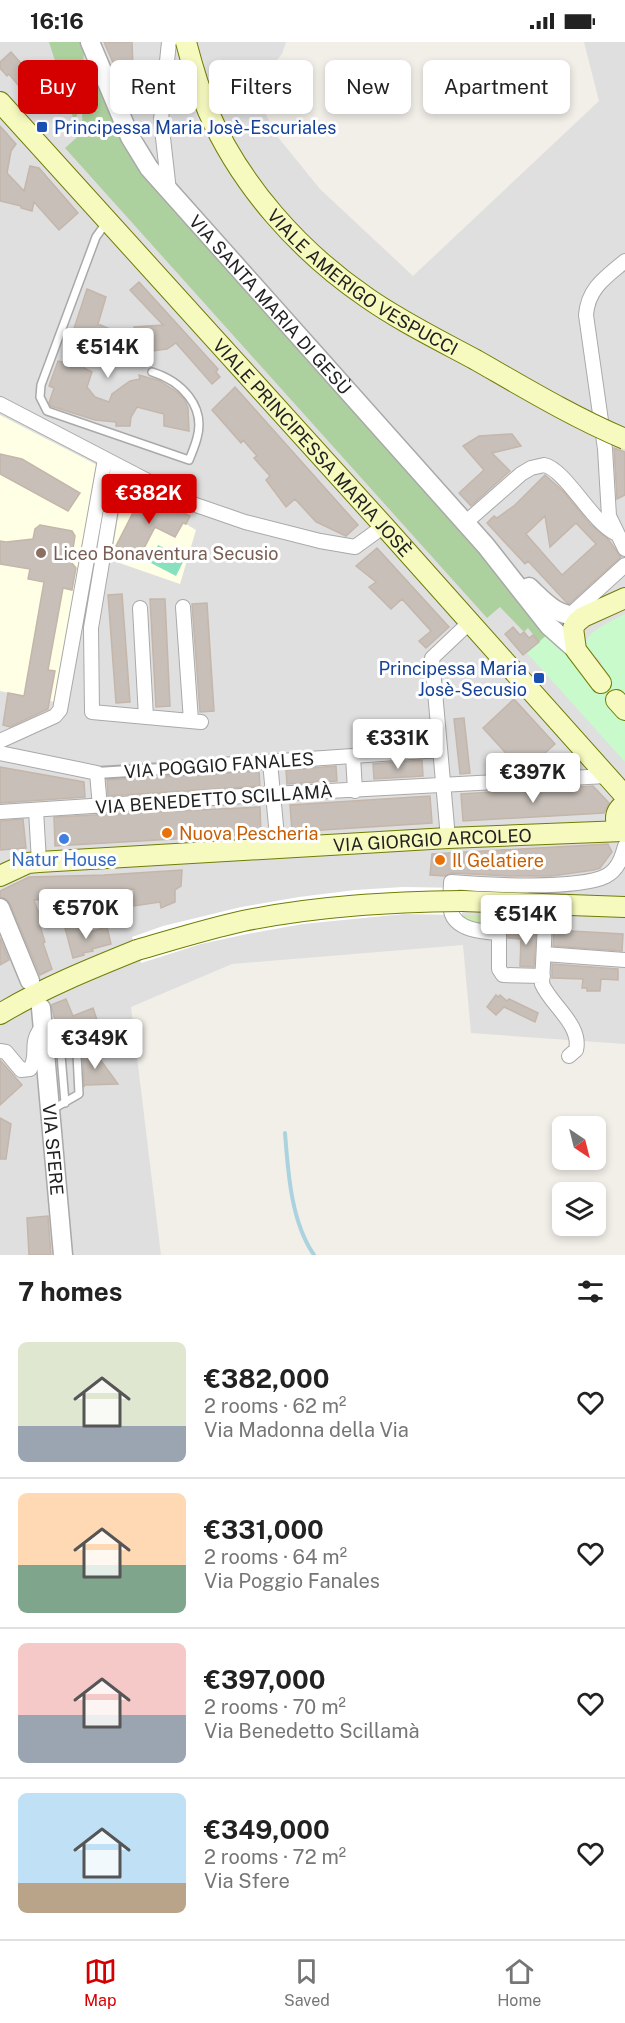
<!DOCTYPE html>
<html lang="en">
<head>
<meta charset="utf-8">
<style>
	body { margin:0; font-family:"Public Sans",sans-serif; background:#f2f2f2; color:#222; height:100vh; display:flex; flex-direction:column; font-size:22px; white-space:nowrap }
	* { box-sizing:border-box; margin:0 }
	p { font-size:20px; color:#767676 }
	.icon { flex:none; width:33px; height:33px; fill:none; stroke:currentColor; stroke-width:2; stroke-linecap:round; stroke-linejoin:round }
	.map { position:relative; height:1213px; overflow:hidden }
	.details { display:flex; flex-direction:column; background:#fff; flex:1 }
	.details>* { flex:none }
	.top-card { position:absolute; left:18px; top:18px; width:590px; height:54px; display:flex; gap:12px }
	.needle { width:39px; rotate:145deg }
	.controls { position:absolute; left:552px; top:1074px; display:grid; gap:12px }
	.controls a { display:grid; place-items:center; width:54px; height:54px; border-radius:9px; background:#fff; box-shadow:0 3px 9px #0003; font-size:30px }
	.price { position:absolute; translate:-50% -51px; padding:0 14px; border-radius:6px; background:#fff; color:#222; font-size:20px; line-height:39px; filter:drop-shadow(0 2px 3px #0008) }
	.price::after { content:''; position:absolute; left:50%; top:36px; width:18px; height:14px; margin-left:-9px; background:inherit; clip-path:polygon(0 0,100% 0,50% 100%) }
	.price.selected { background:#d40000; color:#fff }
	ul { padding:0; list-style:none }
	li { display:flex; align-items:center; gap:18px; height:150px; padding:0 18px }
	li+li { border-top:2px solid #e0e0e0 }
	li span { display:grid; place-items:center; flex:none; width:168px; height:120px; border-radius:9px; color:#555 }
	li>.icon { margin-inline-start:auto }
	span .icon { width:72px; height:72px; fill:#fffc; stroke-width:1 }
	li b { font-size:26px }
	h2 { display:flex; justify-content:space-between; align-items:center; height:72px; padding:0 18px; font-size:26px }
	.pill { padding:0 21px; border-radius:9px; background:#fff; box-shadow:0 3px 9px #0003; font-size:21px; line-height:54px }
	.pill.selected { background:#d40000; color:#fff }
	.status { display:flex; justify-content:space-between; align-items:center; height:42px; padding:0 30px; background:#fff; direction:ltr }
	.status svg { height:16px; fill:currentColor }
	.menu { display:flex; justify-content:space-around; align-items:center; height:84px; border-top:2px solid #e0e0e0; background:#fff; font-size:16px; color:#767676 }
	.menu a { display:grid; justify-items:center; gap:3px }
	.menu .selected { color:#d40000 }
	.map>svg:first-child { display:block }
	.residential { fill:#e0dfdf }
	.education { fill:#ffffe5 }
	.grass { fill:#cdebb0 }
	.forest { fill:#add19e }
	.park { fill:#c8facc }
	.pitch { fill:#88e0be }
	.pier { fill:#fff }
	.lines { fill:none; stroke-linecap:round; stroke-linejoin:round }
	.stream { stroke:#aad3df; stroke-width:4 }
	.building { fill:#c7bfb8; stroke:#c4b6ab; stroke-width:1.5; fill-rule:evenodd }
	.service-casing { stroke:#a9a9a9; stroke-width:10 }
	.pedestrian-casing { stroke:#a9a9a9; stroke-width:14 }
	.minor-casing { stroke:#a9a9a9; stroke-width:16 }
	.tertiary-casing { stroke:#a9a9a9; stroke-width:21 }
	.secondary-casing { stroke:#707d05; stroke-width:22 }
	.service { stroke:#fff; stroke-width:7 }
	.pedestrian { stroke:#fff; stroke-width:10 }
	.minor { stroke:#fff; stroke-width:14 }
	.tertiary { stroke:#fff; stroke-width:18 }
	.secondary { stroke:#f7fabf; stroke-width:20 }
	.secondary-bridge-casing { stroke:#707d05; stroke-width:22; stroke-linecap:butt }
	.secondary-bridge { stroke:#f7fabf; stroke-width:20 }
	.transit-dot { fill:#1a4fb4; stroke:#fff; stroke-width:2 }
	.education-dot { fill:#8d6e63; stroke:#fff; stroke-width:2 }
	.food-dot { fill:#e8710a; stroke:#fff; stroke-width:2 }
	.shop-dot { fill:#3f7fe0; stroke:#fff; stroke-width:2 }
	.labels { text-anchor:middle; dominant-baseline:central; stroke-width:6; stroke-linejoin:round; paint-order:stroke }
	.transit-label { font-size:18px; fill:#164399; stroke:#fff; text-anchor:start }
	.street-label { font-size:18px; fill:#222; stroke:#fff }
	.education-label { font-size:18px; fill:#785e54; stroke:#fff; text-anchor:start }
	.food-label { font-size:18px; fill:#c56008; stroke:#fff; text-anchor:start }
	.shop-label { font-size:18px; fill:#366cbe; stroke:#fff }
</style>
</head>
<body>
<div class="status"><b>16:16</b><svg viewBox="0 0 49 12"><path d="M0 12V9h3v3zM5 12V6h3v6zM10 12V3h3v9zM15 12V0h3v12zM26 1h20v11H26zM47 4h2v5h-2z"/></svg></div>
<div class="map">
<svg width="625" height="1213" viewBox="0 0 625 1213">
	<rect width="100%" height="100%" fill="#f2efe9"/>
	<path class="residential" d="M0,0h286l-4,12 -29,35 24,47 43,53 93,87 186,-175 -15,-59h41v1002l-154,-11 -8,-88 -231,19 -101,43 30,248h-161z"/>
	<path class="education" d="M0,373l99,51 -44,236 -55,-11z
		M125,446h2l47,24 2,-3 14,7 -4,8 10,6 -16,54 -69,-24 11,-67z"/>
	<path class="grass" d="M462,873h30l1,6 -5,6 -25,-8z"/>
	<path class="forest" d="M49,0h31l4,11 -4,49 -5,22z
		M88,21l27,58 75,103 359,409 -10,9 -11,-14 -4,4 -24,-25 -13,11 -422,-470 19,-17c-5,-17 2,-49 4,-68z"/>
	<path class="park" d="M625,572v148l-98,-109 22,-20 49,33 4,-3c-4,-5 -15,-13 -16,-20 -1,-11 30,-24 39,-29z"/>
	<path class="pitch" d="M158,503l27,13 -9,18 -27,-14z"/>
	<path class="pier" d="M403,845l61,1 -2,27 -58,-1 -101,10 -56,10 -46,10 -60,19 -9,-26 31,-11 78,-19 58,-10 56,-7z"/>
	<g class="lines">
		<path class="stream" d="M285,1091c3,39 6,89 29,122"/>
	</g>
	<path class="building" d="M104,0h28l1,25 -19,-2z
		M11,10l40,45 -14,13 -10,-12 1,-1 -19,-23 -2,2 -7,-8v-6z
		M0,84l16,18 -5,7 -4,22 17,18 6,-25 9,2 39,45 -19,17 -25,-28 -2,9 -11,-3v-2l-21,-5z
		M139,240l79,87 -2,3 4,5 -8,7 -36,-41 -9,6 -30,4 -3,-26 29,-2 -33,-35z
		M87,247l19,8 -8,27 12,5 1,10 -3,1 -6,13 -12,-4 -6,19 8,4 -5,15 8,10 14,5 3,-8 18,-13 10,-2 -1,-4 21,6 18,12 6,6 4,9 1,23 -25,-5v-12l-27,-7 -6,10 -1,9h-14v-4l-21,-2 -44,-14 -2,-3 5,-15 -5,-2 9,-25 5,1z
		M235,345l123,138 -12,11 -30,-14 -21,-23 -9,8 -20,-27 4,-4 -16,-18 3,-2 -14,-16 -2,3 -29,-33z
		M512,392l9,12 -29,7 18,18 -39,35 -12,-13 25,-23 -21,-24 16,-10z
		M614,406l11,4v43l-8,4z
		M0,412l22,5 58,34 -12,18 -68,-37z
		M545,433l18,16 27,33 18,15 13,18 -52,47 -3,-2 -38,-41 -3,3 -38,-41 7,-7 3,2 18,-13zM545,474l5,31 26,-24 20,21 -34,31 -36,-41z
		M142,453l33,17 1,-3 14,7 -4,8 -3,-1 -8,14 -20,-10 -16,31 -23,-12z
		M40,483l32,6 3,5 -4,26 5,6 -4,22 -9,-2 -15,82 7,1 -7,38 -38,18 -7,-2 5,-32 16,3 20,-114 -16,-3 2,-10 -30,-5v-23l6,1 27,-3 2,-10z
		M377,506l72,79 -23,21 -7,-7 12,-10 -29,-32 -11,10 -22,-22 7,-5 -20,-16z
		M122,552l8,108 -14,1 -8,-108z
		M150,557h15l5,107 -14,1z
		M207,561l7,108 -14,1 -8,-108z
		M513,585l7,8 4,-3 5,6 4,-3 6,7 -16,13 -18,-21z
		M514,657l41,45 -30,27 -2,1 -40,-44z
		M464,676l6,55 -10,1 -6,-55z
		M422,718l1,16 -49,3 -1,-15z
		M336,724l1,15 -50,3 -1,-14z
		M0,725l84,15 1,15 -85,6z
		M259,729l1,15 -152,10 -1,-16z
		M593,744l16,17 -5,10 -141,8 -2,-27z
		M430,754l2,27 -140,9 -2,-27z
		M260,765l1,27 -206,12 -1,-29z
		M23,777l3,29 -26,2v-29z
		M608,802l4,8 -12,16 -6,2 -42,6h-44l-56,-3 -7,3 -15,-1 2,-21z
		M182,828l-1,16 -6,4v12l-14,6 -1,-6 -26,4v-17l-29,1 1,20 -20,3 -1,-11 -8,1 -1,-6 -42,3 9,25 -3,1 5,16 -2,1 9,26 -12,6 -30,-71 -4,-5 -6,-2v-6l29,-14 75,-2z
		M80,882l2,10 25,-7 4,17 -19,5 1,2 -10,2 1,2 -11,3 -8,-30z
		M508,888l28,2 -2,35 -14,-1 1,-27 -13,-1z
		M554,888l69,4 -1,17 -69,-5z
		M0,896l9,22 -9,5z
		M552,922l66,5v11l-17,-1 -1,12h-13v-3h-5l1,-9 -31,-1z
		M496,953l2,2 2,-2 7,6 2,-2 29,14 -3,9 -31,-15 -8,8 -9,-8z
		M66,957l7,17 20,-8 5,15 -21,9 -10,-5 -10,1 -6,-23z
		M80,1007h9l1,2h4l24,33 -33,1 -1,2 -1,-33z
		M0,1018l22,25 -22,20z
		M0,1076l11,6 -5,35h-6z
		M48,1174l3,39h-22l-2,-37z"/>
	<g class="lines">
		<defs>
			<path id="service" d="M106,181l-10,14 -55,148 -1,12 7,14 142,49c3,-7 6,-14 8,-22 9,-32 -16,-57 -45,-66
				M47,993l30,19 2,40 -26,15
				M60,1001l5,60"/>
			<path id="pedestrian" d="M97,731l81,-5"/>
			<path id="minor" d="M169,0l-8,78 8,71
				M625,219c-19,16 -37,27 -39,54l19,134 4,67 16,33
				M0,362l190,99 55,19 75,19 35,6 29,-21
				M118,425l-27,161 1,84 109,10
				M465,481l56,-49 10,-6 13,-3c21,4 47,56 71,68
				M183,565l8,114
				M140,566l6,109
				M569,574l56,-51
				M0,699l55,-25 5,-6 45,-251
				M0,711l97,20 3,34
				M353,714l2,35
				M270,720l8,85
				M178,726l262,-18
				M36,768l3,52
				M0,770l273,-18 334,-18
				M448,796l-16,-180 38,-36
				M499,879l46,2 -3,61c9,21 40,41 34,66l-7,6
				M499,884v43l4,6 40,1
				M499,891c-16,-1 -44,-3 -48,-22 -2,-9 0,-20 0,-29 34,3 127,8 155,-6 12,-6 16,-19 19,-30
				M544,912l81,6
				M0,1009l6,1 15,18 9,-1c10,-16 -3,-26 14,-44"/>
			<g id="tertiary">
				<path id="s1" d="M90,0l40,95 19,31 337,378 63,80 27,24"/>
				<path d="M529,545c18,17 27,29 54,30"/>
				<path d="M0,866l30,73"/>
				<path id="s2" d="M41,966l22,247"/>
			</g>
			<g id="secondary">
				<path id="s3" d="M0,60l384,424 241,270"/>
				<path d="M601,641l-25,-33 -3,-22 4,-6 6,-5 42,-19"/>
				<path d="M616,658l9,10"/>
				<path d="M625,762c-12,8 -12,21 0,28"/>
				<path id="s4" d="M0,834l28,-13 11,-1 409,-24 175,-7"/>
				<path d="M463,859l162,6"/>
				<path d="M0,972c43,-26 90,-45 137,-64"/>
			</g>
		</defs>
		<use href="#service" class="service-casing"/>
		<use href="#pedestrian" class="pedestrian-casing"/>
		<use href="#minor" class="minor-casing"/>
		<use href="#tertiary" class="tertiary-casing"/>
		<use href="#secondary" class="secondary-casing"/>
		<use href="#service" class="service"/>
		<use href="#pedestrian" class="pedestrian"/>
		<use href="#minor" class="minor"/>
		<use href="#tertiary" class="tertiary"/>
		<use href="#secondary" class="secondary"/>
		<defs>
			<g id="secondary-bridge">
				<path id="s5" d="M186,0c6,23 13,47 22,69 33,75 91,140 158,186 34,24 73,43 110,63 49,28 97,57 149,79"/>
				<path d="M137,908c35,-10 70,-21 106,-29 73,-15 146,-19 220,-20"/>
			</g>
		</defs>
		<use href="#secondary-bridge" class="secondary-bridge-casing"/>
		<use href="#secondary-bridge" class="secondary-bridge"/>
	</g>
	<g class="transit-dot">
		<rect x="36" y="79" width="12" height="12" rx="3"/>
		<rect x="533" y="630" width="12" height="12" rx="3"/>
	</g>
	<circle class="education-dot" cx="41" cy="511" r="6"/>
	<g class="food-dot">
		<circle cx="167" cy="791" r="6"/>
		<circle cx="440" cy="818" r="6"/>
	</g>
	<circle class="shop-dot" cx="64" cy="797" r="6"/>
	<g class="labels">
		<g class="transit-label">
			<text x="54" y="85">Principessa Maria Josè-Escuriales</text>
			<text x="527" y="626" text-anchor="end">Principessa Maria<tspan x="527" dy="21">Josè-Secusio</tspan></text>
		</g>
		<g class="street-label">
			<text stroke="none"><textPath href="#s5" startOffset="308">VIALE AMERIGO VESPUCCI</textPath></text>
			<text stroke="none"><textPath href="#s1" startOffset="322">VIA SANTA MARIA DI GESÙ</textPath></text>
			<text stroke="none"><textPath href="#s3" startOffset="466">VIALE PRINCIPESSA MARIA JOSÈ</textPath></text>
			<text transform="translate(219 723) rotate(-4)">VIA POGGIO FANALES</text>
			<text transform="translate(214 757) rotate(-4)">VIA BENEDETTO SCILLAMÀ</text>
			<text stroke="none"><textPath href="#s4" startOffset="436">VIA GIORGIO ARCOLEO</textPath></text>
			<text stroke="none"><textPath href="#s2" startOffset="142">VIA SFERE</textPath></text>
		</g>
		<g class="education-label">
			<text x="53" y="511">Liceo Bonaventura Secusio</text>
		</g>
		<g class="food-label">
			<text x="179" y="791">Nuova Pescheria</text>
			<text x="452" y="818">Il Gelatiere</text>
		</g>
		<g class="shop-label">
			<text x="64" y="817">Natur House</text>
		</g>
	</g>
</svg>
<div class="controls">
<a><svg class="needle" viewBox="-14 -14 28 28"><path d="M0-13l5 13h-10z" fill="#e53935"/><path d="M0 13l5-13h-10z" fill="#767676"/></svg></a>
<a><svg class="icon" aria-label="layers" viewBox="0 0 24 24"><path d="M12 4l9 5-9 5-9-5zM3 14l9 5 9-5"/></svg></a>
</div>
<b class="price" style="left:108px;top:337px">€514K</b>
<b class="price selected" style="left:149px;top:483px">€382K</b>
<b class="price" style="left:398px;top:728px">€331K</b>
<b class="price" style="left:533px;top:762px">€397K</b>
<b class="price" style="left:86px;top:898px">€570K</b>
<b class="price" style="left:526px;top:904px">€514K</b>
<b class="price" style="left:95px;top:1028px">€349K</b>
<div class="top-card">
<a class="pill selected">Buy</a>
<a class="pill">Rent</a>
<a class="pill">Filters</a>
<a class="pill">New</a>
<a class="pill">Apartment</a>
</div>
</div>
<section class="details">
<h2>7 homes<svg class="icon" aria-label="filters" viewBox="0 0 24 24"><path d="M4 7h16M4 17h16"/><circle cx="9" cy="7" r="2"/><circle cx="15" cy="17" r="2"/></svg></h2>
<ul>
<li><span style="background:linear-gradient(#dfe7d0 70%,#9aa5b1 0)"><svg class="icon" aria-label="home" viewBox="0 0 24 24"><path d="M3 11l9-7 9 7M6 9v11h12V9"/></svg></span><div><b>€382,000</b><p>2 rooms · 62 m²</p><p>Via Madonna della Via</p></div><svg class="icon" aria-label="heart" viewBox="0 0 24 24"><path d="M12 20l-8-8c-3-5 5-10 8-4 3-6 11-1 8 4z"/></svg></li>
<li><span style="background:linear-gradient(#ffd9b3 60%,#7fa58c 0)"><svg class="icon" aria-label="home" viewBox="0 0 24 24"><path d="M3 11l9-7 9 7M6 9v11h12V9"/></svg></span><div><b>€331,000</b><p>2 rooms · 64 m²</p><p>Via Poggio Fanales</p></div><svg class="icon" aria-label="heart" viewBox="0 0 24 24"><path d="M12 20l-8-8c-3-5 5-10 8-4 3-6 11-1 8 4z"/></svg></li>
<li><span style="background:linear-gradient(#f6c9c9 60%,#9aa5b1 0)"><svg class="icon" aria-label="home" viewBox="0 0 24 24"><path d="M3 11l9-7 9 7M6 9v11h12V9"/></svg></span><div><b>€397,000</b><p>2 rooms · 70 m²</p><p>Via Benedetto Scillamà</p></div><svg class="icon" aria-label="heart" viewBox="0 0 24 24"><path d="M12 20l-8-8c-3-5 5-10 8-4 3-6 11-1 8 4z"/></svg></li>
<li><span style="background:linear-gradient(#bfe0f5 75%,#b9a48a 0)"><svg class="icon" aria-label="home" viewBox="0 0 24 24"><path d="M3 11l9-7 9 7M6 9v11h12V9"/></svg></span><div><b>€349,000</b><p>2 rooms · 72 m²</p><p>Via Sfere</p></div><svg class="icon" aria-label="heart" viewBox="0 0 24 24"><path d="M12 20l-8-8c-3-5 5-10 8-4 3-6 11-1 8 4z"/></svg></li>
</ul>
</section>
<nav class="menu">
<a class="selected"><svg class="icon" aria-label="map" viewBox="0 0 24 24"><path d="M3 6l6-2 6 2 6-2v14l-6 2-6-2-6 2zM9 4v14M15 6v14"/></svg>Map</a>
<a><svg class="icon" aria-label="saved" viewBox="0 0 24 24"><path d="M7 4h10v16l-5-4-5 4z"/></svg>Saved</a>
<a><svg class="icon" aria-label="home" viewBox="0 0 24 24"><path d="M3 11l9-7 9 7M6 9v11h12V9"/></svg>Home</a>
</nav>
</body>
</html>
